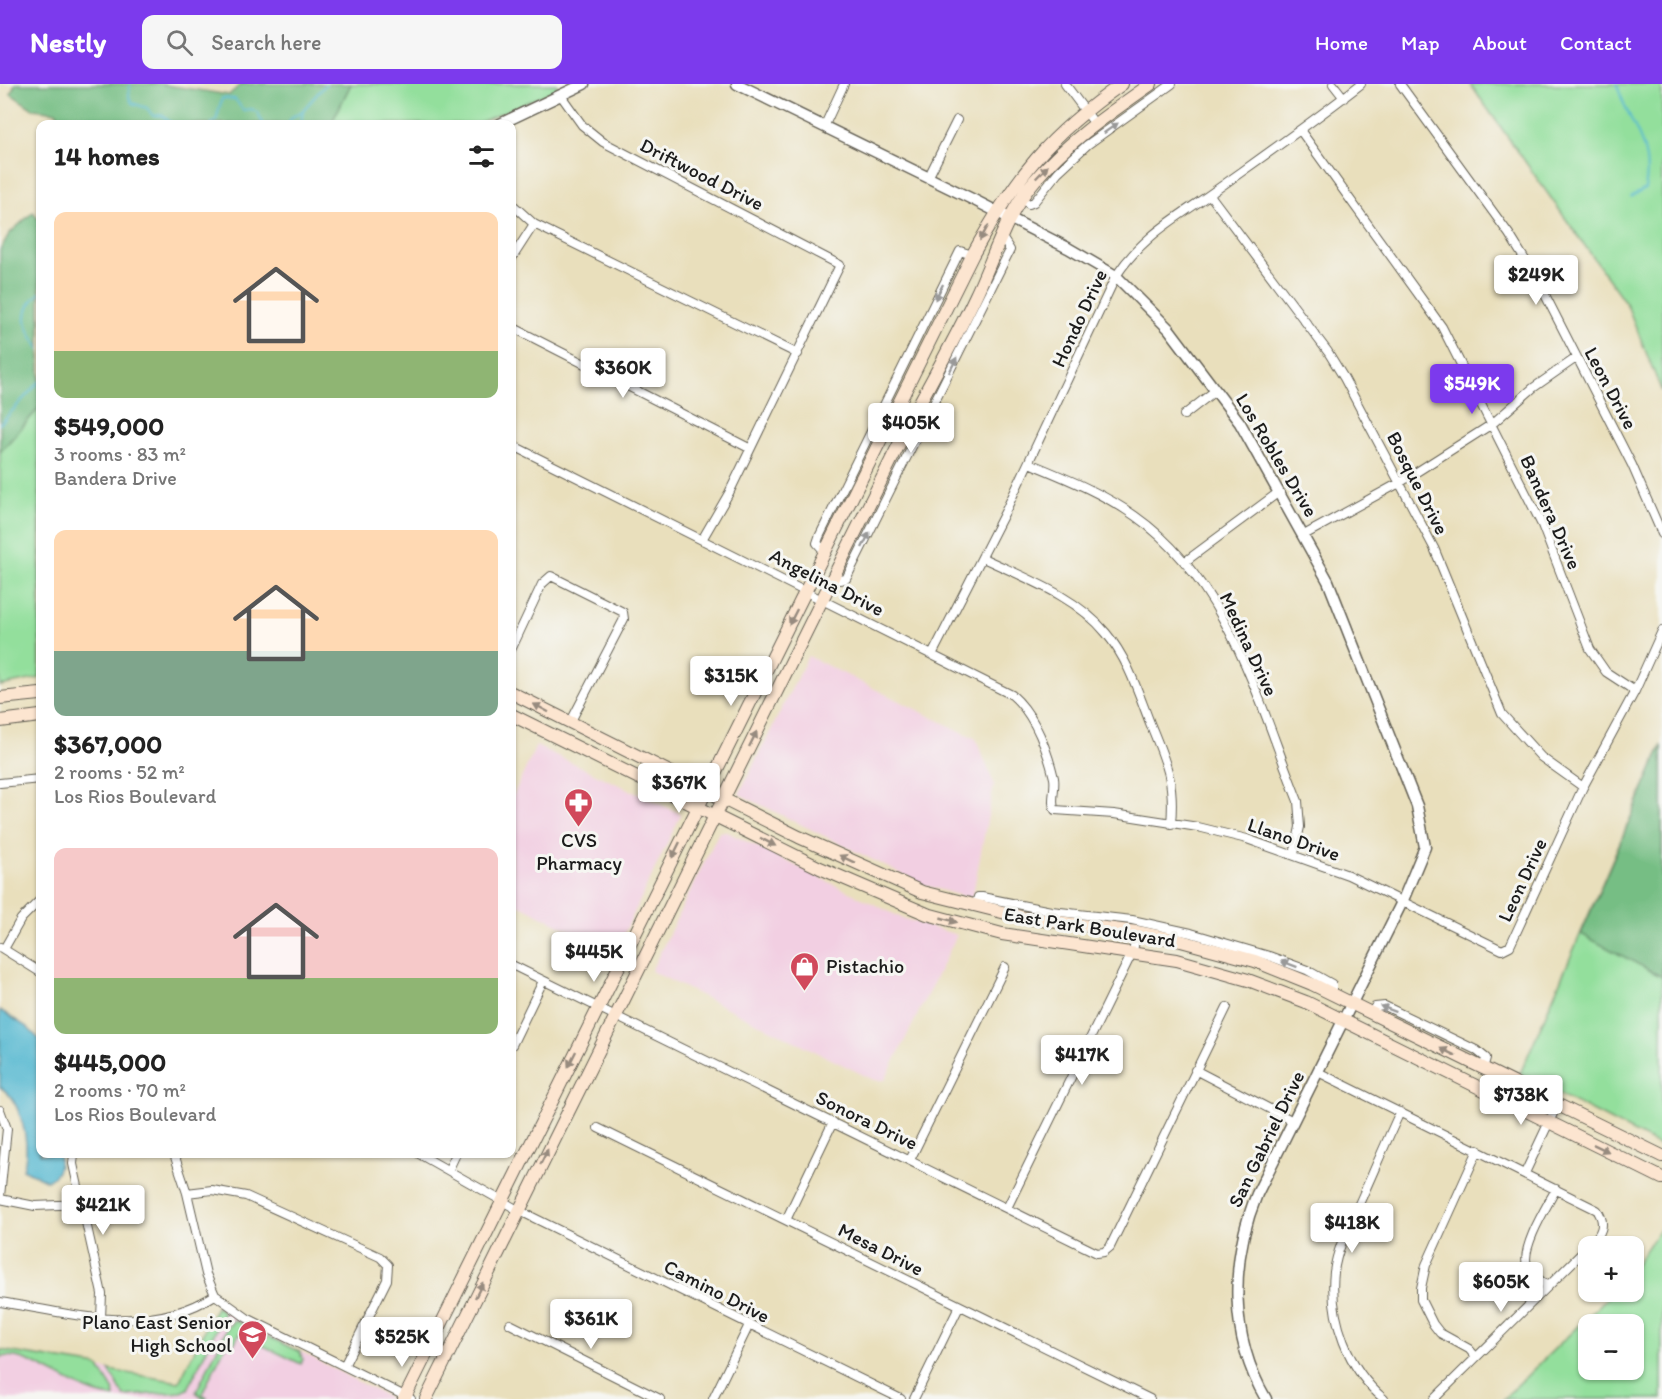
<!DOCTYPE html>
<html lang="en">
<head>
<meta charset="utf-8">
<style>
	body { margin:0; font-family:Itim,sans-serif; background:#f6f6f6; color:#222; height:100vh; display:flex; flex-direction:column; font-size:22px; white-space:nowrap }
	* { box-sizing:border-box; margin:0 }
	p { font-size:20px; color:#767676 }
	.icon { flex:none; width:33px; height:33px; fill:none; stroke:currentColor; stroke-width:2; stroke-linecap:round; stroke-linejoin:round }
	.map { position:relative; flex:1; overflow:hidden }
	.sheet { position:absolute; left:36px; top:36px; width:480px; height:1038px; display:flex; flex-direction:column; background:#fff; border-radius:12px; box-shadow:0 2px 4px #0004 }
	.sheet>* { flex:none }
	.controls { position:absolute; left:1578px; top:1152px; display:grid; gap:12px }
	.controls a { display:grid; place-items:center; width:66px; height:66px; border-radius:12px; background:#fff; box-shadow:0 2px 4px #0004; font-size:30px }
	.price { position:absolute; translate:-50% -51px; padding:0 14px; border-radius:6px; background:#fff; color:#222; font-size:20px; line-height:39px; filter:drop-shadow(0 2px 3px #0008) }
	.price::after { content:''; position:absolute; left:50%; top:36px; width:18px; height:14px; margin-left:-9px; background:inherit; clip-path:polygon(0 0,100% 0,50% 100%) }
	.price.current { background:#7c3aed; color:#fff }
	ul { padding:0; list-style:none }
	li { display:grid; align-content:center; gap:12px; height:318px; padding:0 18px }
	li span { display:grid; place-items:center; height:186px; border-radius:12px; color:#555 }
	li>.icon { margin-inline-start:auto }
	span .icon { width:108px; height:108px; fill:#fffc; stroke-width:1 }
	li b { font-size:26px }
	h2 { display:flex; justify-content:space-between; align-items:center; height:72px; padding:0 18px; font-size:26px }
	header { display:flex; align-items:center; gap:36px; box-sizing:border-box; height:84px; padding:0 30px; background:#7c3aed; color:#fff }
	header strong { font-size:28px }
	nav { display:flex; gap:33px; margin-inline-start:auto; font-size:21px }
	.search { width:420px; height:54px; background:#f6f6f6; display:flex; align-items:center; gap:15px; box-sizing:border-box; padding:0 21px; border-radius:12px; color:#767676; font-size:22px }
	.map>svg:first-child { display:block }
	.built { fill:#f2cfe2 }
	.green { fill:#93df9c; stroke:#587e5c; stroke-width:1.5; fill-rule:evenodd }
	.forest { fill:#76be84; stroke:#496d50; stroke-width:1.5 }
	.water { fill:#52b7d0; stroke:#376a76; stroke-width:1.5 }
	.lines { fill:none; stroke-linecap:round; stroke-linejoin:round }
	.stream { stroke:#52b7d0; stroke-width:2 }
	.minor-casing { stroke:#646054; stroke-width:10 }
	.tertiary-casing { stroke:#646054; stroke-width:13 }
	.secondary-casing { stroke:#646054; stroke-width:14 }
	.minor { stroke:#fff; stroke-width:8 }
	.tertiary { stroke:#fff; stroke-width:10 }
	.secondary { stroke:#fce5d0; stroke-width:12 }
	.oneway { fill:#999 }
	.oneway2 { fill:#978b7f }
	.labels { text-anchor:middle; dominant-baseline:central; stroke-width:6; stroke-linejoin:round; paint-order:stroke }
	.street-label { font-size:20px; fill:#1c1c1c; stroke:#f6f6f2 }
	.poi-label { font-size:20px; fill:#1c1c1c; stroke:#f6f6f2 }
</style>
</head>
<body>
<header>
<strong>Nestly</strong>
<div class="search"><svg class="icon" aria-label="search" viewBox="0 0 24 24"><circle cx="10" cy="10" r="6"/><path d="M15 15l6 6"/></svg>Search here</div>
<nav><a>Home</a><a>Map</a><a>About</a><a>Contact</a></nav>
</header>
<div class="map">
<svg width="1662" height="1315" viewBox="0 0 1662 1315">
	<rect width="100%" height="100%" fill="#f6f6f2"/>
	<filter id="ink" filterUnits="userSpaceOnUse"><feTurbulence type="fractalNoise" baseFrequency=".0167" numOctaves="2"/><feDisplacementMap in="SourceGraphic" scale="12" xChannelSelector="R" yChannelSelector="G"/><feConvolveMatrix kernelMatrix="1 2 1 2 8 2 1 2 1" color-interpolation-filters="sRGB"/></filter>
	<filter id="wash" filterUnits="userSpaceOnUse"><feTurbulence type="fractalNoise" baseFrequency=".008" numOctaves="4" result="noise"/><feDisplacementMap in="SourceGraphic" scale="24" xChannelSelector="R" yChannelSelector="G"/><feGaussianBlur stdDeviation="1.35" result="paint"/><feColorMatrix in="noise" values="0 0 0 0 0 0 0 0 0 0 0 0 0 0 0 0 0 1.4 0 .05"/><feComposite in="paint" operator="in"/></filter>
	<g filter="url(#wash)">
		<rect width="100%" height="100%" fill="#e9dfbc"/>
		<path class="built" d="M808,572l168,83 18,45 -22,115 -48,-14 -185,-91z
			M536,662l145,68 -66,139 -103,-52v-103z
			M725,747l177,87 55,17 -72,145h-11l-223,-109 68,-139z
			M216,1223l175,92h-391v-48l179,31z"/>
		<path class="green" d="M351,0h206l1,5 -82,35h-145z
			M1470,0h192v308l-35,-87z
			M40,323v271l-40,8v-234z
			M1662,661v402l-142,-73z
			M1662,1142v173h-159l110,-107h21v-25zM1588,1240h46v46h-46z
			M216,1223l7,4v4l-35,74 -6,3 -58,4 -15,-26 70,12z
			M234,1236l66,32 3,7 -2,5 -62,-30 -5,10 -7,-1 -25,51 5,3 -2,2 -9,-7 32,-65z
			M0,1266l98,16 16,25 1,6c-39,-1 -82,-47 -115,-40z"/>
		<path class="forest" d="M15,0h145l69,11 12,-11h110l-20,40h-270l-4,-12 -24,-3 -22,-15z
			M33,128l7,9v186l-40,45v-202l9,-16z
			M1662,661v232l-81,-43z"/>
		<path class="water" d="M0,926l27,17 13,13v114h19c1,11 0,21 -12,27l-24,-12c8,-23 -1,-68 -23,-82z"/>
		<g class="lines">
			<path class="stream" d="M130,0l-1,13 3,6 15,5 6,8 9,-1 10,9
				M1617,0c11,42 37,57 28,105l-14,8
				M211,40l5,-3 6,-23 13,1 8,11 9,-1 6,4 5,11
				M288,40l4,-7 11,-6
				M301,40l2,-14 23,-26
				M40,209c-24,19 -13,36 0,57
				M0,340l40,-43
				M1661,1148l1,-1"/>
		</g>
	</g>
	<g filter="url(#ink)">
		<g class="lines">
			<defs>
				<path id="minor" d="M1065,0l30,40
					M1333,0l11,14
					M1400,0l109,150 28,45 95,186 30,69
					M562,13l20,28 21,17 237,123 -111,228 -26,45
					M824,43l20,-43
					M1300,46l142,197 100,198 48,124 16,23 29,19
					M928,94l29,-58
					M1210,111l118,157 16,26 90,170 68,166 39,43 42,30
					M1021,115l8,5 5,-2 24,-30 29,-27 85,-61
					M512,120l22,20 264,130
					M512,174l22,-34
					M512,243l237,121
					M1184,331l32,-25
					M512,361l500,250c23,20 35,54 42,83 2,10 -4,24 1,32l59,4 84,13 49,12 101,36 154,75 8,-4 73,-159 52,-96 27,-60
					M1029,379c36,15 74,30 106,53 93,65 123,185 163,285l2,26 -6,27
					M1304,451l97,-53 91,-58 41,-36 43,-30
					M826,469l-9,-10 2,-6 141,-286 12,4
					M983,474c42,20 93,38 123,75 22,26 32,59 44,90 16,40 25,56 21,101
					M1186,477l93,-69
					M832,497l14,-2 164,-329 -9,-14
					M512,564l30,-64 9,-8 72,36 1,7 -54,104
					M933,569l74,-145 109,-232c27,-41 61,-58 100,-86 49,-35 98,-69 145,-106
					M0,699l40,-4
					M975,823l3,-10h4l69,14 81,9 59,13 78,23 38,14 25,14v10
					M0,863l40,25
					M4,865l17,-30 19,-19
					M512,881l585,288 7,-1 6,-5 117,-240
					M1371,930l4,-7 10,-1 91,44 10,8 -3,11
					M512,961l31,-64
					M1195,986l98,51
					M1318,988l279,138c10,14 4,25 -8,36
					M0,1026l7,19 -7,67
					M598,1044l552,271
					M74,1070l-1,10 29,130 -1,24
					M174,1070l13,39 19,81 9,21 32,23 164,81
					M419,1070l99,56 383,189
					M910,1076l95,-193
					M449,1085l7,-15
					M1525,1089l32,-68
					M187,1109l25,-3 34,6 134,61 8,8 -1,15 -43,86
					M0,1115l35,7 47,-2
					M1007,1124l126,-257 4,-19
					M786,1136l47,-98
					M1547,1202c-7,-6 -16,-12 -20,-21 -6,-18 20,-59 29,-76
					M0,1218c71,11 149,36 215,-7
					M510,1240l150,75
					M1475,1272l-6,-7 -29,-16 -7,-9 -12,-24v-12l5,-23 52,-115
					M713,1315l36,-74
					M914,1315l45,-92
					M1384,1315c-36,-30 -55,-80 -50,-127 3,-24 15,-46 25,-68 14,-31 27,-62 41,-92
					M1434,1315l154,-152"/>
				<path id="tertiary" d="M737,0l235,115 96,49 48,28 53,53 71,94 88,158 89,225 8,41 -22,53 -146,294c-27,66 -28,142 9,205
					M500,40l84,-40"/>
				<path id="secondary" d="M512,609l287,144 123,55 104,26 111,14 44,9 74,20 57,23 350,172
					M0,614l40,-4
					M512,631l308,153 107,46 75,20 175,26 71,20 58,22 356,176
					M0,637l40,-5
					M404,1315l569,-1145c43,-78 76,-119 149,-170
					M426,1315l494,-997c19,-35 38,-69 55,-105 19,-39 31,-84 60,-117 33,-39 75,-67 116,-96"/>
			</defs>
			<use href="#minor" class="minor-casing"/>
			<use href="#tertiary" class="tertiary-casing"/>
			<use href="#secondary" class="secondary-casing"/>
			<use href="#minor" class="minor"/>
			<use href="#tertiary" class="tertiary"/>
			<use href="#secondary" class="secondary"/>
		</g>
		<defs><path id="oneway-solid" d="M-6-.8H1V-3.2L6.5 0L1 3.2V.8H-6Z" transform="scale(1.5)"/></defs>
		<g class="oneway">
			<use href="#oneway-solid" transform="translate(1111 44) rotate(-35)"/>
			<use href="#oneway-solid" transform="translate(939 208) rotate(117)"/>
			<use href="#oneway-solid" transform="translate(953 281) rotate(-64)"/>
			<use href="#oneway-solid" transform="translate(866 456) rotate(-64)"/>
			<use href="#oneway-solid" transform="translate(1289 880) rotate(-159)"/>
			<use href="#oneway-solid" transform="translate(1388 925) rotate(-159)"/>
		</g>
		<g class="oneway2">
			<use href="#oneway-solid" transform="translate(1042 88) rotate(-46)"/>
			<use href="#oneway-solid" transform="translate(984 149) rotate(119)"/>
			<use href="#oneway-solid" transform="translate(793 533) rotate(117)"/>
			<use href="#oneway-solid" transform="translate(541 624) rotate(-152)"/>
			<use href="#oneway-solid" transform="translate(753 655) rotate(-64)"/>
			<use href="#oneway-solid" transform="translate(768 758) rotate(27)"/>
			<use href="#oneway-solid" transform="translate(676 766) rotate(116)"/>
			<use href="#oneway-solid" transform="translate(847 775) rotate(-154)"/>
			<use href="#oneway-solid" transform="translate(949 836) rotate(16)"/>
			<use href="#oneway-solid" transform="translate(1448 968) rotate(-154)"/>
			<use href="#oneway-solid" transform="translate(572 975) rotate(117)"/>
			<use href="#oneway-solid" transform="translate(1601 1064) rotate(26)"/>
			<use href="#oneway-solid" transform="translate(544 1073) rotate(-64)"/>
			<use href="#oneway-solid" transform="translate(479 1206) rotate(-64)"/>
		</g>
	</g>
	<defs>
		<symbol id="pharmacy-pin" viewBox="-11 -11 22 30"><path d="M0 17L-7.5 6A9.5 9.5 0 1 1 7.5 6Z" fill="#d1495b" stroke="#f6f6f2"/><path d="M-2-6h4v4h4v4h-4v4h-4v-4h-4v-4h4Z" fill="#fff"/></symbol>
		<symbol id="shop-pin" viewBox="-11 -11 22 30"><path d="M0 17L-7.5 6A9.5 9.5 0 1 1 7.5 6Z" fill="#d1495b" stroke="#f6f6f2"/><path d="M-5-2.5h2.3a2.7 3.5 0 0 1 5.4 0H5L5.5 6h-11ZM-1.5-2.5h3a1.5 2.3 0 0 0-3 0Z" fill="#fff"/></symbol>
		<symbol id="school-pin" viewBox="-11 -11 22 30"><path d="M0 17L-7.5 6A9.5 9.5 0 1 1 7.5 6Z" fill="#d1495b" stroke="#f6f6f2"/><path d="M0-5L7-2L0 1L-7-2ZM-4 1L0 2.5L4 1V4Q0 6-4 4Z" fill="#fff"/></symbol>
	</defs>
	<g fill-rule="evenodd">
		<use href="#pharmacy-pin" x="562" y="702" width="33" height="45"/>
		<use href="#shop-pin" x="788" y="866" width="33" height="45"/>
		<use href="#school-pin" x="236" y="1234" width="33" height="45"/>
	</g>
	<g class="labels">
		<g class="street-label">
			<text transform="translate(702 90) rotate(27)">Driftwood Drive</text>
			<text transform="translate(1079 234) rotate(-65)">Hondo Drive</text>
			<text transform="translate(1611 304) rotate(62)">Leon Drive</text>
			<text transform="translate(1277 371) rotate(59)">Los Robles Drive</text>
			<text transform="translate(1418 399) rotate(63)">Bosque Drive</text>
			<text transform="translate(1551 428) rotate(66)">Bandera Drive</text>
			<text transform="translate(827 498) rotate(27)">Angelina Drive</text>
			<text transform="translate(1249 560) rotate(65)">Medina Drive</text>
			<text transform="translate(1294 755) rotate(19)">Llano Drive</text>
			<text transform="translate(1522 796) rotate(-65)">Leon Drive</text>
			<text transform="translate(1090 843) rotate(9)">East Park Boulevard</text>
			<text transform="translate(867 1036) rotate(26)">Sonora Drive</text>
			<text transform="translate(1266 1055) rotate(-64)">San Gabriel Drive</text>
			<text transform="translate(881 1165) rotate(27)">Mesa Drive</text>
			<text transform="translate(717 1207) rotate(27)">Camino Drive</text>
		</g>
		<g class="poi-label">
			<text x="579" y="756">CVS<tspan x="579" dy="23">Pharmacy</tspan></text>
			<text x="826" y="882" text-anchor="start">Pistachio</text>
			<text x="232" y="1238" text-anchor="end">Plano East Senior<tspan x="232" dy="23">High School</tspan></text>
		</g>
	</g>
</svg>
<div class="controls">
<a>+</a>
<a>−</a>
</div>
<b class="price" style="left:1536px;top:222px">$249K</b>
<b class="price" style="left:623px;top:315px">$360K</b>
<b class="price current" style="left:1472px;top:331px">$549K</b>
<b class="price" style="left:911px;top:370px">$405K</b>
<b class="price" style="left:731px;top:623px">$315K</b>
<b class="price" style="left:679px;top:730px">$367K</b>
<b class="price" style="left:594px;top:899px">$445K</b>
<b class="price" style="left:1082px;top:1002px">$417K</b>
<b class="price" style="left:1521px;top:1042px">$738K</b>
<b class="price" style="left:103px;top:1152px">$421K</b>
<b class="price" style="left:1352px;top:1170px">$418K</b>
<b class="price" style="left:1501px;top:1229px">$605K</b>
<b class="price" style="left:591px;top:1266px">$361K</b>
<b class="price" style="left:402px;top:1284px">$525K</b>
<section class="sheet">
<h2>14 homes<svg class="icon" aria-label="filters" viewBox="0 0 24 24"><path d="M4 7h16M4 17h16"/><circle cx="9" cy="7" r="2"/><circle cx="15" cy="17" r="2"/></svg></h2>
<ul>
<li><span style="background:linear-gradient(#ffd9b3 75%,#8fb573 0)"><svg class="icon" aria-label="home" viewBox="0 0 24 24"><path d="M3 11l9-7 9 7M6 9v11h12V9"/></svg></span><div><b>$549,000</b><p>3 rooms · 83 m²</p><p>Bandera Drive</p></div></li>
<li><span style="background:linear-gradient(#ffd9b3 65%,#7fa58c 0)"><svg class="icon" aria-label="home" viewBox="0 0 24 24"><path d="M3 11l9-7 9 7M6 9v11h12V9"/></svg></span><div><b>$367,000</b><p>2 rooms · 52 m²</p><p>Los Rios Boulevard</p></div></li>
<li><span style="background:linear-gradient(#f6c9c9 70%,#8fb573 0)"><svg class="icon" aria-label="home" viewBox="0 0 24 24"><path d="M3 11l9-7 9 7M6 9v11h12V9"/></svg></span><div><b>$445,000</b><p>2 rooms · 70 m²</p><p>Los Rios Boulevard</p></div></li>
</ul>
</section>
</div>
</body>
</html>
